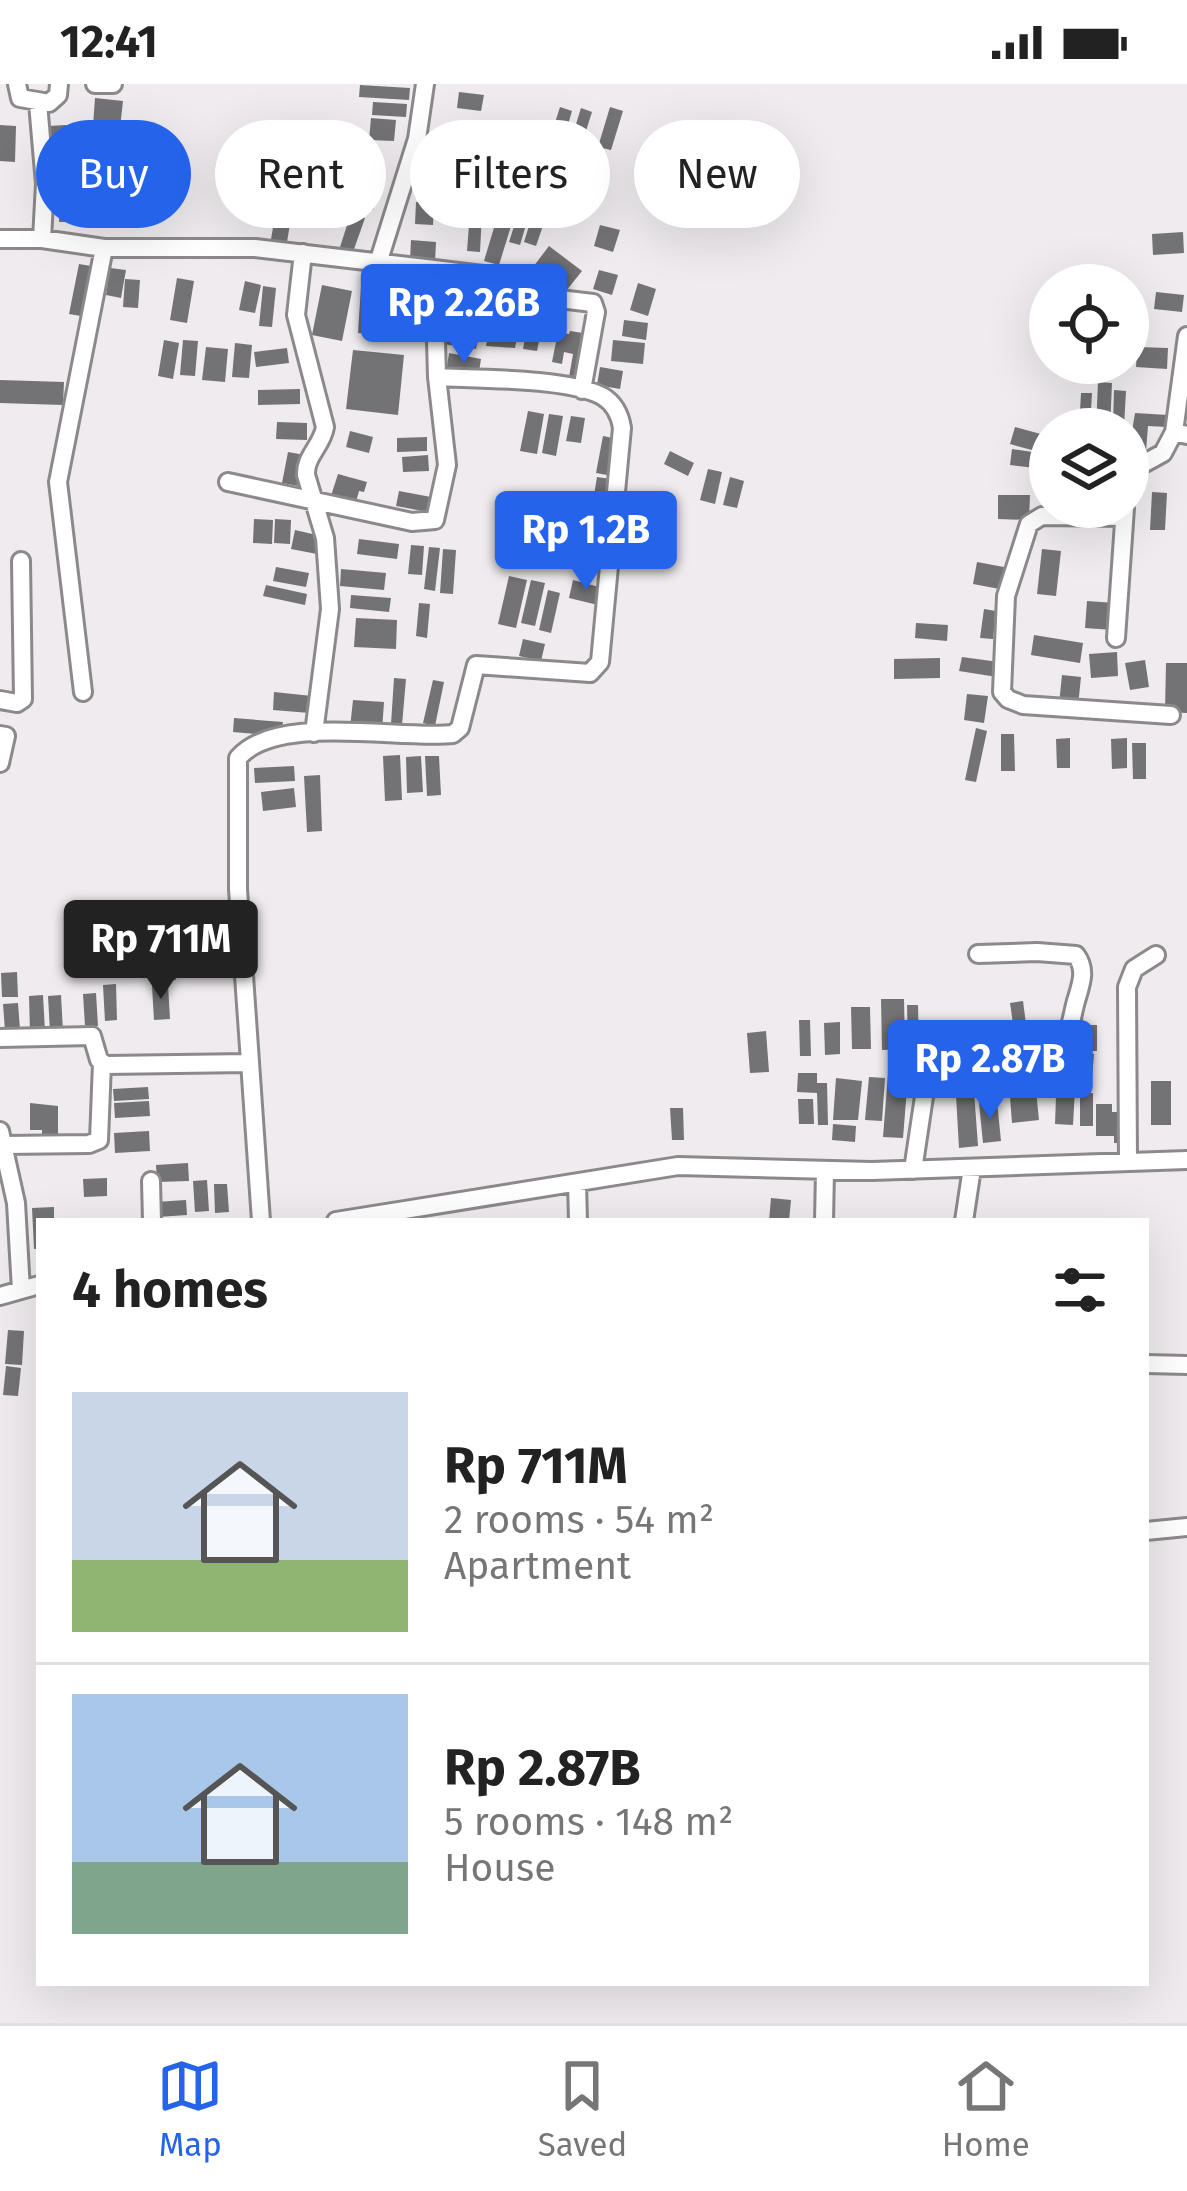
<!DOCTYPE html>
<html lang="en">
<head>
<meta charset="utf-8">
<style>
	body { margin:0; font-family:"Fira Sans",sans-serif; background:#f6f6f6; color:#222; height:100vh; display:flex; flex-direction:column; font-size:45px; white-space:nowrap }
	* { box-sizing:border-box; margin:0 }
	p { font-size:39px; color:#767676 }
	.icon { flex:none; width:66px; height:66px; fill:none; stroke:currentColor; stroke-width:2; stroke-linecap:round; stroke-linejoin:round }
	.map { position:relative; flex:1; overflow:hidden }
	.panel { position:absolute; left:36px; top:1134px; width:1113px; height:768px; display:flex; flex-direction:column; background:#fff; border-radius:0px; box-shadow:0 12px 48px #0002 }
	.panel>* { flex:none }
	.top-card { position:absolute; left:36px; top:36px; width:1116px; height:108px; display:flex; gap:24px }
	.fabs { position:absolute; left:1029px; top:180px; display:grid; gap:24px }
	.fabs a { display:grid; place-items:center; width:120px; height:120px; border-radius:50%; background:#fff; box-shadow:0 12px 48px #0002; font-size:60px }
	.price { position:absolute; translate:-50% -102px; padding:0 27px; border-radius:12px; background:#2563eb; color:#fff; font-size:39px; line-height:78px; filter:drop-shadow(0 3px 6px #0008) }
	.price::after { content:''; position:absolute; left:50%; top:72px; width:36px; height:27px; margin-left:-18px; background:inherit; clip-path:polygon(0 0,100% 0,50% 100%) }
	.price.active { background:#222; color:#fff }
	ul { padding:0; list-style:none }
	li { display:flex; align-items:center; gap:36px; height:300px; padding:0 36px }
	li+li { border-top:3px solid #e0e0e0 }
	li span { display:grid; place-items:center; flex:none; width:336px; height:240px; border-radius:0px; color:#555 }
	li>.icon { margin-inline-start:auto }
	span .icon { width:144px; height:144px; fill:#fffc; stroke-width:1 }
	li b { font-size:51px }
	h2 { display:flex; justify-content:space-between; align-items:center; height:144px; padding:0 36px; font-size:51px }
	.chip { padding:0 42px; border-radius:54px; background:#fff; box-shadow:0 12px 48px #0002; font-size:42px; line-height:108px }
	.chip.active { background:#2563eb; color:#fff }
	.status { display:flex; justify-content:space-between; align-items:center; height:84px; padding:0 60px; background:#fff; direction:ltr }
	.status svg { height:33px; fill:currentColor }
	.tab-bar { display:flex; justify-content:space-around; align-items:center; height:168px; border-top:3px solid #e0e0e0; background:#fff; font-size:33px; color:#767676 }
	.tab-bar a { display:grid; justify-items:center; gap:6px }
	.tab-bar .active { color:#2563eb }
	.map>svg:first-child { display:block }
	.building { fill:#737275 }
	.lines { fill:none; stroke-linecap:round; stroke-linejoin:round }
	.street-casing { stroke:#8c898b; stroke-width:22 }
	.street { stroke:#fff; stroke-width:16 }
</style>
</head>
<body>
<div class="status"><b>12:41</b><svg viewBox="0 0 49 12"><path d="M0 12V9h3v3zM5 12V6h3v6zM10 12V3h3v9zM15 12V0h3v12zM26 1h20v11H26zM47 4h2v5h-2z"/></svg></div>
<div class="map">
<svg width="1187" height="1939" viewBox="0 0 1187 1939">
	<rect width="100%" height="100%" fill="#efebee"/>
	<path class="building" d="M360,1l50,3 -1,12 -50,-3z
		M459,8l25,3 -3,16 -24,-3z
		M95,14l28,3 -3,27 -27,-2z
		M373,18l34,2 -1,13 -34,-2z
		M560,23l12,4 -12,41 -13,-4z
		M610,23l13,4 -12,39 -13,-3z
		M581,24l11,4 -12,38 -11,-3z
		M371,34l25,2 -2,21 -25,-1z
		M449,40l28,5 -2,13 -29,-6z
		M0,41l16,1 -1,36 -15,-1z
		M66,41l3,35 -18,1 -3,-35z
		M163,63h16l-1,43h-14z
		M445,76l15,1 -1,24 -16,-2z
		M268,79h15l-2,41h-15z
		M565,79l15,5 -9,29 -14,-5z
		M290,81l17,1 -4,49 -17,-1z
		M548,81l9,4 -11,38 -9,-4z
		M470,83l14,1 -2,30 -14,-1z
		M586,83l18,5 -10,34 -18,-5z
		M487,85l15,1 -2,29 -15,-1z
		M72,86h38v15h-38z
		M654,91l14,4 -7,26 -15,-4z
		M136,96h12v36h-12v8h-13v-37h13z
		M340,100l38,12 -5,14 -37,-11z
		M59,111h26v27h-26z
		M98,112h19v26h-19z
		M523,114l10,3 -13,44 -11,-3z
		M416,118l18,1 -1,22 -18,-1z
		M534,126l13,4 -11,32 -12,-4z
		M470,128l12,1 -2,39 -13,-1z
		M351,129l14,5 -12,34 -13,-5z
		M275,132l16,2 -5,30 -16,-3z
		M496,137l15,5 -12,39 -15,-4z
		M600,141l20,5 -7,22 -19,-6z
		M1183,148l1,21 -31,2 -1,-21z
		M411,156l25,2 -1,20 -25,-1z
		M549,162l33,25 -20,25 -32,-25z
		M79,180l12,2 -10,50 -12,-2z
		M110,184l16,2 -5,28 -15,-3z
		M599,186l19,5 -6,20 -19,-6z
		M177,194l17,3 -7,42 -17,-3z
		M125,195l15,1 -2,28 -15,-1z
		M245,197l16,4 -6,28 -16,-3z
		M638,199l18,6 -8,27 -18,-6z
		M322,201l30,6 -10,50 -30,-6z
		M263,202l13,2 -4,39 -13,-1z
		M361,203l11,1 -3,46 -11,-1z
		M383,206h9l-3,42h-9z
		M414,207l12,1 -2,34 -12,-1z
		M1156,208l28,3 -2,17 -28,-3z
		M531,223l14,3 -8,41 -14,-2z
		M492,231l28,6 -5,27 -29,-2z
		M624,236l24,3 -2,17 -24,-4z
		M446,245l33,6 -3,14 -33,-5z
		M570,247l13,2 -5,23 7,1 -3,22 -13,-2 4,-23 -9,-2 -2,12 -10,-2 6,-30 11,2z
		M164,256l15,3 -6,36 -15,-3z
		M183,256l15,1 -3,35 -15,-1z
		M613,256l32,3 -2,21 -32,-3z
		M235,259l17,2 -3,33 -17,-1z
		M206,263l22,2 -3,33 -23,-2z
		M1137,263l31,1 -1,21 -31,-2z
		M287,264l2,15 -33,4 -2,-15z
		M353,266l51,5 -6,60 -52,-6z
		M449,269l32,6 -3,19 -32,-6z
		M600,283l23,4 -3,18 -23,-4z
		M0,296l64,2 -1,23 -63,-2z
		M1098,298l14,1 -2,46h-14z
		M300,305v15l-42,1v-15z
		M1114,306l12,1 -2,35 -11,-1z
		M1081,309h11l-2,36h-11z
		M528,327l16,3 -7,40 -17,-3z
		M1135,329l33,2 -1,12 -19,-1 -2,25 -17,-1z
		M549,330l14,2 -7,40 -14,-3z
		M571,332l14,2 -4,25 -15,-2z
		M277,338l30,1v17l-31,-1z
		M1015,343l33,9 -5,17 -33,-9z
		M350,347l23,6 -4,16 -23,-6z
		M603,352l10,2 -6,37 -11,-2z
		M427,353v14l-30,1v-14z
		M1012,365l33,5 -2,15 -33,-4z
		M670,367l24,12 -6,13 -24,-12z
		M288,368l17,3 -6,31 -17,-3z
		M428,371l1,16 -26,1 -1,-15z
		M708,385l14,3 -7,32 -15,-4z
		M338,390l29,8 -3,10 -5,-1 -5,18 -25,-7z
		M597,393l14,2 -6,30 -13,-2z
		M730,393l14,4 -7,27 -14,-3z
		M399,407l32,6 -3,15 -32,-6z
		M1152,408l15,1 -2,37h-15z
		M998,411h32l-1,25 -31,-1z
		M254,435l19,1 -1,24 -19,-1z
		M275,435l16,1 -1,24 -16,-1z
		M546,442l12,2 -8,32 -12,-3z
		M295,446l26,6 -4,18 -26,-5z
		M565,447l13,3 -7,29 -13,-4z
		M359,455l40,5 -2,15 -40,-5z
		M580,456l25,6 -5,17 -25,-6z
		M628,459l35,9 -4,14 -35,-8z
		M411,461l13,1 -2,29 -14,-1z
		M429,463l11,1 -5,43 -11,-2z
		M443,465l13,1 -3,44 -13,-1z
		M1042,465l19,2 -5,45 -19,-2z
		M977,478l32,6 -4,22 -32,-6z
		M276,483l33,6 -3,14 -33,-6z
		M341,485l45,4 -2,17 -44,-4z
		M509,492l18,4 -11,48 -18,-4z
		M531,496l14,3 -10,43 -14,-3z
		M573,496l30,8 -5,17 -29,-7z
		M266,501l41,9 -2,11 -42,-9z
		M548,506l12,3 -9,40 -12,-3z
		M351,511l40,3 -2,14 -39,-4z
		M1087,517l28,2 -2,27 -28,-2z
		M419,519l11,1 -3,34 -11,-2z
		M984,525l12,2 -3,28 -13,-1z
		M356,534l41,2 -1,29 -42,-2z
		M916,539l32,2 -1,16 -32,-3z
		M1034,551l49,8 -3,20 -49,-8z
		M523,555l22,5 -4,17 -22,-5z
		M1117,568l1,24 -27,2 -2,-24z
		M962,573l37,5 -2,15 -38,-6z
		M940,574v20l-46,1v-20z
		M1145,576l4,27 -19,3 -5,-27z
		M1166,579h21v50l-22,-1z
		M1062,591l19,2 -3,29 -19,-2z
		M394,594l12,1 -4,46 -11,-1z
		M433,596l11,2 -9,44 -12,-3z
		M274,608l38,4 -2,17 -37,-3z
		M967,610l21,2 -4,27 -20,-3z
		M353,616l31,2 -2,29 -32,-3z
		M234,634l49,4 -2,14 -48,-4z
		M976,644l11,3 -11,51 -11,-2z
		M1001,650h13l1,37h-14z
		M1070,654v30h-13l-1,-29z
		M1127,654v30l-15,1 -1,-30z
		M1132,659h14v36h-13z
		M400,671l2,45 -17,1 -2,-45z
		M421,672l2,36 -16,1 -1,-36z
		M425,672h14l2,39 -14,1z
		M294,682l1,15 -40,2 -1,-15z
		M320,691l2,56 -15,1 -3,-56z
		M294,704l2,19 -33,4 -2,-19z
		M175,877l1,19 -21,1 -1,-19z
		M17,888l1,25h-16l-1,-24z
		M116,900l1,36 -12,1 -2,-36z
		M168,901l2,34 -16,1 -2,-34z
		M96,909l2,33h-13l-2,-32z
		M43,911l2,36 -15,1 -1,-36z
		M61,911l2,36 -13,1 -2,-36z
		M881,915h23l1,50 -23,1z
		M1023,917l7,54 -12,2 -8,-54z
		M18,919l2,27 -15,1 -2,-27z
		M907,921h11l1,42 -11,1z
		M851,923h19l1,42h-19z
		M799,936h11l1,36h-11z
		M1036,936l24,1 -1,25 -24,-1z
		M840,938v32l-15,1 -1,-32z
		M1009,941l3,33 -18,2 -3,-33z
		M1082,941h15v26h-15z
		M766,947l3,41 -19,1 -3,-40z
		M1081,969l13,1 -3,34 -12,-1z
		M1057,986l19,1 -3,54 -18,-1z
		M798,989h19v10h10l1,42h-10l-1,-32 -20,-1z
		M888,990l20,2 -5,62 -20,-1z
		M869,993l16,1 -3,43 -17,-1z
		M973,993l5,69 -19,2 -4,-70z
		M836,994l26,3 -4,39h-25z
		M1035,997l4,39 -27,3 -3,-39z
		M1151,997h20v44h-20z
		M148,1003l1,12 -35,2 -1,-12z
		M1080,1009h13v33h-13z
		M798,1015h15l1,25h-15z
		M149,1017l1,15 -35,2 -1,-15z
		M997,1017l4,40 -18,2 -4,-40z
		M30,1019l28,3v31h-16v-7h-12z
		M1096,1020h16v8h14v31h-12v-7h-18z
		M670,1024h13l1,32h-12z
		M833,1040l23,2 -1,16 -23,-2z
		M149,1047l1,20 -35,2 -1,-20z
		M188,1079l1,18 -32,1 -1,-17z
		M107,1094v18l-23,1 -1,-18z
		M207,1096l2,31 -14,1 -2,-31z
		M214,1100h13l2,28 -14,1z
		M771,1114l20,2 -2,21h-20z
		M186,1116l1,15 -30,2 -1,-15z
		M54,1123v14h-15v28h-5l-2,-41z
		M8,1246l16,1 -2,34 -17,-1z
		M6,1282l15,2 -3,28 -15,-1z"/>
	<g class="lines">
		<defs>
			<path id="street" d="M17,0l3,14 29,5 9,-8 1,-11
				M95,0h18
				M38,19l7,81 -3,55
				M0,155h42l62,9h151l179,21 3,108 10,88 -12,55 -23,2 -184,-40
				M303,169l-7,62 29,112c-3,19 -20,29 -19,48l19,63 5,71 -16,124
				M379,176l38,-121 8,-55
				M434,185l73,9 44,20 42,5 3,9 -14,78
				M1187,252l-13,96 13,3
				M1128,407l4,-21 31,-17 11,-21
				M1124,433l-82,-1 -13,8 -23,72 -4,96 6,7 15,6 148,10
				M1116,554l9,-130
				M83,608l-25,-210 46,-234
				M0,616l17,3 6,-4 -2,-138
				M0,651l6,1 -6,27
				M0,954l92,-2 7,24 7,5 142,-2
				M0,1047l16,72 5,87
				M4,1061l85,-1 10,-4 3,-77
				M1128,1077l-1,-174 7,-18 22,-14
				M913,1086l15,-100c31,-12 112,0 133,-23 9,-11 11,-32 15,-46 5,-17 11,-31 0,-46l-39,-3 -59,2
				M151,1097l1,40
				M577,1099l1,38
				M261,1137l-23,-332v-131c38,-45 161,-18 215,-24l7,-6 16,-63 114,8 10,-11 22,-234c-2,-13 -8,-25 -20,-32 -34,-18 -124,-17 -165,-19
				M336,1137l342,-55 194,5 315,-11
				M824,1137l1,-50
				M964,1137l8,-53
				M0,1212l39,-11
				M1146,1280l41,1
				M1146,1447l41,-4"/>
		</defs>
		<use href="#street" class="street-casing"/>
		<use href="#street" class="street"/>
	</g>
</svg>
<div class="fabs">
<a><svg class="icon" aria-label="locate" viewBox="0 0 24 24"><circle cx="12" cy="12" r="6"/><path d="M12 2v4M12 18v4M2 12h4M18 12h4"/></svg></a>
<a><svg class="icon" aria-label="layers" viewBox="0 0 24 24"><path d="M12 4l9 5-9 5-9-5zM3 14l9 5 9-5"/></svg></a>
</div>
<b class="price" style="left:464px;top:282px">Rp 2.26B</b>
<b class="price" style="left:586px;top:509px">Rp 1.2B</b>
<b class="price active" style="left:161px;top:918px">Rp 711M</b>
<b class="price" style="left:990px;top:1038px">Rp 2.87B</b>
<div class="top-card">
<a class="chip active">Buy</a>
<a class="chip">Rent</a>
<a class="chip">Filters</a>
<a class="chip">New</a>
</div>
<section class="panel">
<h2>4 homes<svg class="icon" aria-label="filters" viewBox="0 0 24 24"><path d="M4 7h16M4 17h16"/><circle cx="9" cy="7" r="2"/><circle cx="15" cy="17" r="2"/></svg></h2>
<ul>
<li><span style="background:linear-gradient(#c9d6e8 70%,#8fb573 0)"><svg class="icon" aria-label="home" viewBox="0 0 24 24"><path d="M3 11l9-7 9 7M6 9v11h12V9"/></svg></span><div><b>Rp 711M</b><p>2 rooms · 54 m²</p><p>Apartment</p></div></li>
<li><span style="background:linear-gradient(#a9c7e8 70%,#7fa58c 0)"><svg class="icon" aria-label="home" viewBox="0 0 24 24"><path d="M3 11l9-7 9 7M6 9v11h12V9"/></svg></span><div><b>Rp 2.87B</b><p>5 rooms · 148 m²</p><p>House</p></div></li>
</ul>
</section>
</div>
<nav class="tab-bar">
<a class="active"><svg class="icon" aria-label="map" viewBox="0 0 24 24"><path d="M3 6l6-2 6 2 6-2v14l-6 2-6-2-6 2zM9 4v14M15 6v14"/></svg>Map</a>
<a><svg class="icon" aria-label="saved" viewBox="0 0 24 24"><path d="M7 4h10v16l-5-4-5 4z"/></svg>Saved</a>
<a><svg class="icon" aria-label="home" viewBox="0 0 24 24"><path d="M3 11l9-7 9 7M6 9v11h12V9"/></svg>Home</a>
</nav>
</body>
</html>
